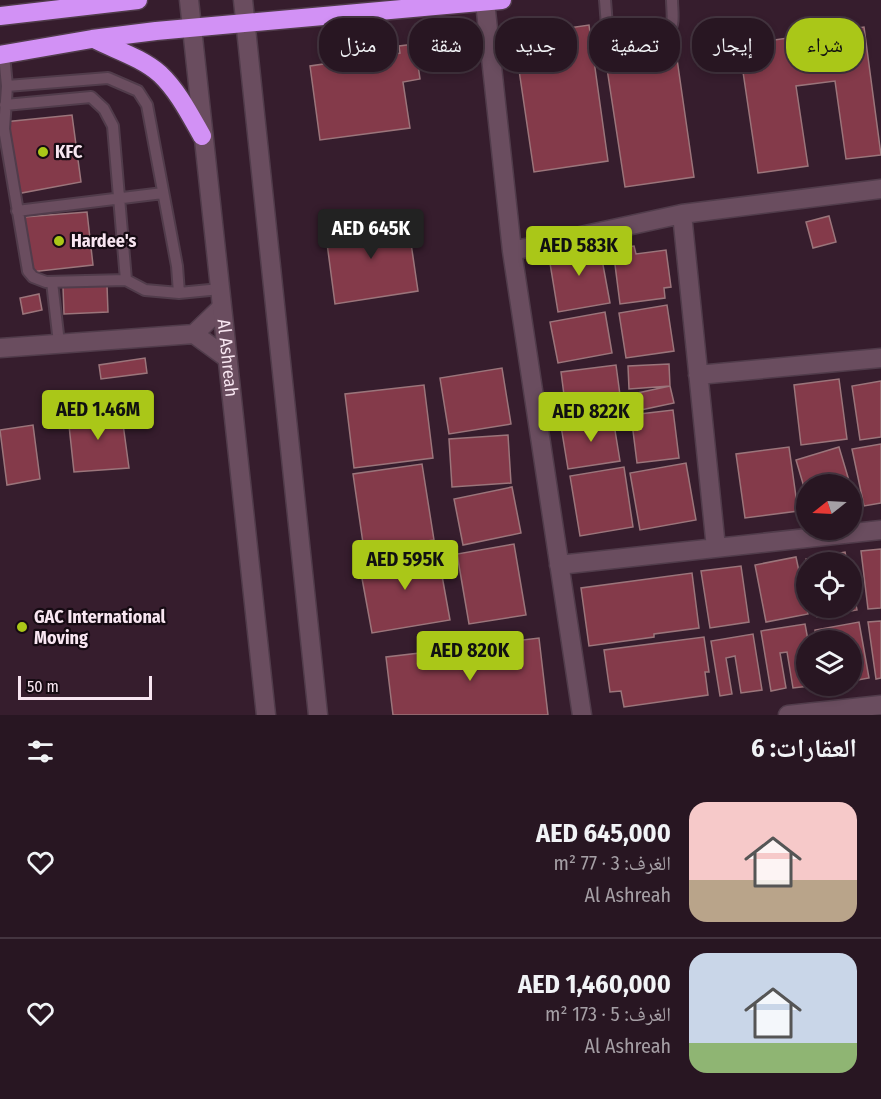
<!DOCTYPE html>
<html lang="ar">
<head>
<meta charset="utf-8">
<style>
	body { margin:0; font-family:"Fira Sans Condensed","Noto Naskh Arabic",sans-serif; background:#301f2a; color:#f1f3f6; direction:rtl; height:100vh; display:flex; flex-direction:column; font-size:22px; white-space:nowrap }
	* { box-sizing:border-box; margin:0 }
	p { font-size:20px; color:#a59fa5 }
	.icon { flex:none; width:33px; height:33px; fill:none; stroke:currentColor; stroke-width:2; stroke-linecap:round; stroke-linejoin:round }
	.map { position:relative; height:715px; overflow:hidden; direction:ltr }
	.sheet { display:flex; flex-direction:column; background:#281622; flex:1 }
	.sheet>* { flex:none }
	.banner { position:absolute; left:18px; top:18px; width:846px; height:54px; direction:rtl; display:flex; gap:12px }
	.needle { width:39px; rotate:252deg }
	.buttons { position:absolute; left:796px; top:474px; display:grid; gap:12px }
	.buttons a { display:grid; place-items:center; width:66px; height:66px; border-radius:50%; background:#281622; box-shadow:0 3px 9px #0003,0 0 0 2px #443540; font-size:30px }
	.scale { position:absolute; left:18px; bottom:15px; width:134px; box-sizing:border-box; padding-left:6px; border:3px solid #f8e6f1; border-top:0; font-size:16px; line-height:21px; white-space:nowrap; color:#f8e6f1; -webkit-text-stroke:4px #160b13; paint-order:stroke }
	.price { position:absolute; translate:-50% -51px; padding:0 14px; border-radius:6px; background:#aac718; color:#111; font-size:20px; line-height:39px; filter:drop-shadow(0 2px 3px #0008) }
	.price::after { content:''; position:absolute; left:50%; top:36px; width:18px; height:14px; margin-left:-9px; background:inherit; clip-path:polygon(0 0,100% 0,50% 100%) }
	.price.selected { background:#222; color:#fff }
	ul { padding:0; list-style:none }
	li { display:flex; align-items:center; gap:18px; height:150px; padding:0 24px }
	li+li { border-top:2px solid #443540 }
	li span { display:grid; place-items:center; flex:none; width:168px; height:120px; border-radius:18px; color:#555 }
	li>.icon { margin-inline-start:auto }
	span .icon { width:72px; height:72px; fill:#fffc; stroke-width:1 }
	li b { font-size:26px }
	h2 { display:flex; justify-content:space-between; align-items:center; height:72px; padding:0 24px; font-size:26px }
	.pill { padding:0 21px; border-radius:24px; background:#281622; box-shadow:0 3px 9px #0003,0 0 0 2px #443540; font-size:21px; line-height:54px }
	.pill.selected { background:#aac718; color:#111 }
	.map>svg:first-child { display:block }
	.building { fill:#843a4a; stroke:#9b757b; stroke-width:1.5 }
	.lines { fill:none; stroke-linecap:round; stroke-linejoin:round }
	.lane-casing { stroke:#513c4b; stroke-width:14 }
	.street-casing { stroke:#513c4b; stroke-width:21 }
	.secondary-casing { stroke:#513c4b; stroke-width:21 }
	.highway-casing { stroke:#513c4b; stroke-width:21 }
	.lane { stroke:#6a4d5f; stroke-width:10 }
	.street { stroke:#6a4d5f; stroke-width:18 }
	.secondary { stroke:#6a4d5f; stroke-width:18 }
	.highway { stroke:#d291f5; stroke-width:18 }
	.poi-dot { fill:#aac718; stroke:#160b13; stroke-width:2 }
	.labels { text-anchor:middle; dominant-baseline:central; stroke-width:4.5; stroke-linejoin:round; paint-order:stroke }
	.poi-label { font-size:18px; font-weight:bold; fill:#f8e6f1; stroke:#160b13; text-anchor:start }
	.street-label { font-size:18px; fill:#f8e6f1; stroke:#160b13 }
</style>
</head>
<body>
<div class="map">
<svg width="881" height="715" viewBox="0 0 881 715">
	<rect width="100%" height="100%" fill="#361d2d"/>
	<path class="building" d="M589,25l19,136 -74,11 -20,-136z
		M864,27l17,128 -35,4 -11,-78 -39,5 12,80 -50,7 -19,-128z
		M415,44l5,35 -17,3 7,46 -90,12 -10,-74 90,-13 -1,-7z
		M676,52l18,125 -69,10 -19,-125z
		M72,115l9,67 -65,12 -12,-72z
		M87,212l6,53 -62,7 -7,-55z
		M407,216l11,75 -83,13 -10,-76z
		M829,216l7,26 -23,6 -7,-26z
		M599,243l11,60 -52,9 -10,-61z
		M634,246l2,8 30,-4 5,37 -7,1 1,10 -45,6 -7,-55z
		M107,285l1,27 -44,2 -1,-27z
		M39,294l3,16 -19,4 -3,-16z
		M667,305l7,46 -48,7 -7,-45z
		M605,312l7,41 -54,10 -8,-41z
		M145,358l2,15 -46,6 -2,-14z
		M669,364l1,22 -41,3 -1,-23z
		M616,365l6,45 -55,8 -6,-46z
		M502,368l9,56 -62,10 -9,-56z
		M839,379l8,60 -46,6 -7,-60z
		M881,381v56l-21,3 -8,-54z
		M424,385l9,73 -79,10 -9,-74z
		M670,386l4,17 -43,9 -3,-17z
		M121,409l8,59 -55,4 -6,-56z
		M673,410l6,48 -42,5 -6,-48z
		M613,418l7,43 -52,8 -7,-43z
		M33,425l7,54 -33,6 -7,-55z
		M508,435l3,48 -59,4 -3,-48z
		M881,444v59l-17,3 -12,-57z
		M789,447l9,64 -53,7 -9,-64z
		M839,447l11,37h-43v13l-11,-37z
		M686,463l10,57 -56,10 -10,-57z
		M422,464l12,76 -70,10 -11,-76z
		M624,467l9,60 -53,9 -10,-60z
		M512,487l9,46 -58,12 -9,-46z
		M514,544l12,71 -57,9 -12,-70z
		M437,548l13,72 -78,13 -13,-71z
		M881,549v59l-13,1 -7,-58z
		M845,552l2,10h-40v3l-1,-6z
		M796,557l12,57 -42,8 -11,-57z
		M741,566l8,56 -39,6 -9,-57z
		M692,573l7,55 -45,6v3l-65,9 -8,-58z
		M852,586l5,24 -40,7 -2,-9h37z
		M881,621v57l-5,1 -8,-57z
		M859,622l10,56 -17,3v-41h-36l-1,-10z
		M805,624l3,16 -1,46h3l-17,2 -6,-36 -7,1 6,35 -15,3 -10,-60z
		M753,634l9,56 -21,3 -6,-37 -9,2 6,36 -12,2 -9,-55z
		M704,637l5,35h-4l3,23 -84,12 -3,-16 -11,1 -6,-42z
		M539,638l9,77h-155l-7,-58 110,-13 2,15 10,-2 -2,-15z"/>
	<g class="lines">
		<defs>
			<path id="lane" d="M605,0l3,39 9,5 48,-9c11,-7 7,-23 7,-35
				M4,55l3,31 -3,43 24,142 5,6 13,5 80,-2
				M7,86l101,-8 30,13 9,14 30,161 2,27 41,-4
				M5,105l86,-8 13,12 9,17 13,154 19,10 34,3
				M17,211l146,-18
				M52,282l7,61"/>
			<path id="street" d="M485,2l27,249 70,464
				M682,214l34,334
				M512,251l170,-37 199,-25
				M221,308l-27,26 33,24
				M0,348l194,-14
				M698,375l183,-17
				M559,565l322,-35
				M788,715l93,-10"/>
			<g id="secondary">
				<path id="s1" d="M189,0l77,715"/>
				<path d="M243,0l75,715"/>
			</g>
			<path id="highway" d="M0,16l138,-16
				M94,39c22,11 48,19 66,35 18,17 30,41 42,62
				M0,55l92,-16 64,-8 346,-31"/>
		</defs>
		<use href="#lane" class="lane-casing"/>
		<use href="#street" class="street-casing"/>
		<use href="#secondary" class="secondary-casing"/>
		<use href="#highway" class="highway-casing"/>
		<use href="#lane" class="lane"/>
		<use href="#street" class="street"/>
		<use href="#secondary" class="secondary"/>
		<use href="#highway" class="highway"/>
	</g>
	<g class="poi-dot">
		<circle cx="43" cy="152" r="6"/>
		<circle cx="59" cy="241" r="6"/>
		<circle cx="22" cy="627" r="6"/>
	</g>
	<g class="labels">
		<g class="poi-label">
			<text x="55" y="152">KFC</text>
			<text x="71" y="241">Hardee's</text>
			<text x="34" y="617">GAC International<tspan x="34" dy="21">Moving</tspan></text>
		</g>
		<g class="street-label">
			<text stroke="none"><textPath href="#s1" startOffset="360">Al Ashreah</textPath></text>
		</g>
	</g>
</svg>
<div class="buttons">
<a><svg class="needle" viewBox="-14 -14 28 28"><path d="M0-13l5 13h-10z" fill="#e53935"/><path d="M0 13l5-13h-10z" fill="#a59fa5"/></svg></a>
<a><svg class="icon" aria-label="locate" viewBox="0 0 24 24"><circle cx="12" cy="12" r="6"/><path d="M12 2v4M12 18v4M2 12h4M18 12h4"/></svg></a>
<a><svg class="icon" aria-label="layers" viewBox="0 0 24 24"><path d="M12 4l9 5-9 5-9-5zM3 14l9 5 9-5"/></svg></a>
</div>
<div class="scale">50 m</div>
<b class="price selected" style="left:371px;top:260px">AED 645K</b>
<b class="price" style="left:579px;top:277px">AED 583K</b>
<b class="price" style="left:98px;top:441px">AED 1.46M</b>
<b class="price" style="left:591px;top:443px">AED 822K</b>
<b class="price" style="left:405px;top:591px">AED 595K</b>
<b class="price" style="left:470px;top:682px">AED 820K</b>
<div class="banner">
<a class="pill selected">شراء</a>
<a class="pill">إيجار</a>
<a class="pill">تصفية</a>
<a class="pill">جديد</a>
<a class="pill">شقة</a>
<a class="pill">منزل</a>
</div>
</div>
<section class="sheet">
<h2>العقارات: 6<svg class="icon" aria-label="filters" viewBox="0 0 24 24"><path d="M4 7h16M4 17h16"/><circle cx="9" cy="7" r="2"/><circle cx="15" cy="17" r="2"/></svg></h2>
<ul>
<li><span style="background:linear-gradient(#f6c9c9 65%,#b9a48a 0)"><svg class="icon" aria-label="home" viewBox="0 0 24 24"><path d="M3 11l9-7 9 7M6 9v11h12V9"/></svg></span><div><b>AED 645,000</b><p>الغرف: 3 · 77 m²</p><p>Al Ashreah</p></div><svg class="icon" aria-label="heart" viewBox="0 0 24 24"><path d="M12 20l-8-8c-3-5 5-10 8-4 3-6 11-1 8 4z"/></svg></li>
<li><span style="background:linear-gradient(#c9d6e8 75%,#8fb573 0)"><svg class="icon" aria-label="home" viewBox="0 0 24 24"><path d="M3 11l9-7 9 7M6 9v11h12V9"/></svg></span><div><b>AED 1,460,000</b><p>الغرف: 5 · 173 m²</p><p>Al Ashreah</p></div><svg class="icon" aria-label="heart" viewBox="0 0 24 24"><path d="M12 20l-8-8c-3-5 5-10 8-4 3-6 11-1 8 4z"/></svg></li>
</ul>
</section>
</body>
</html>
